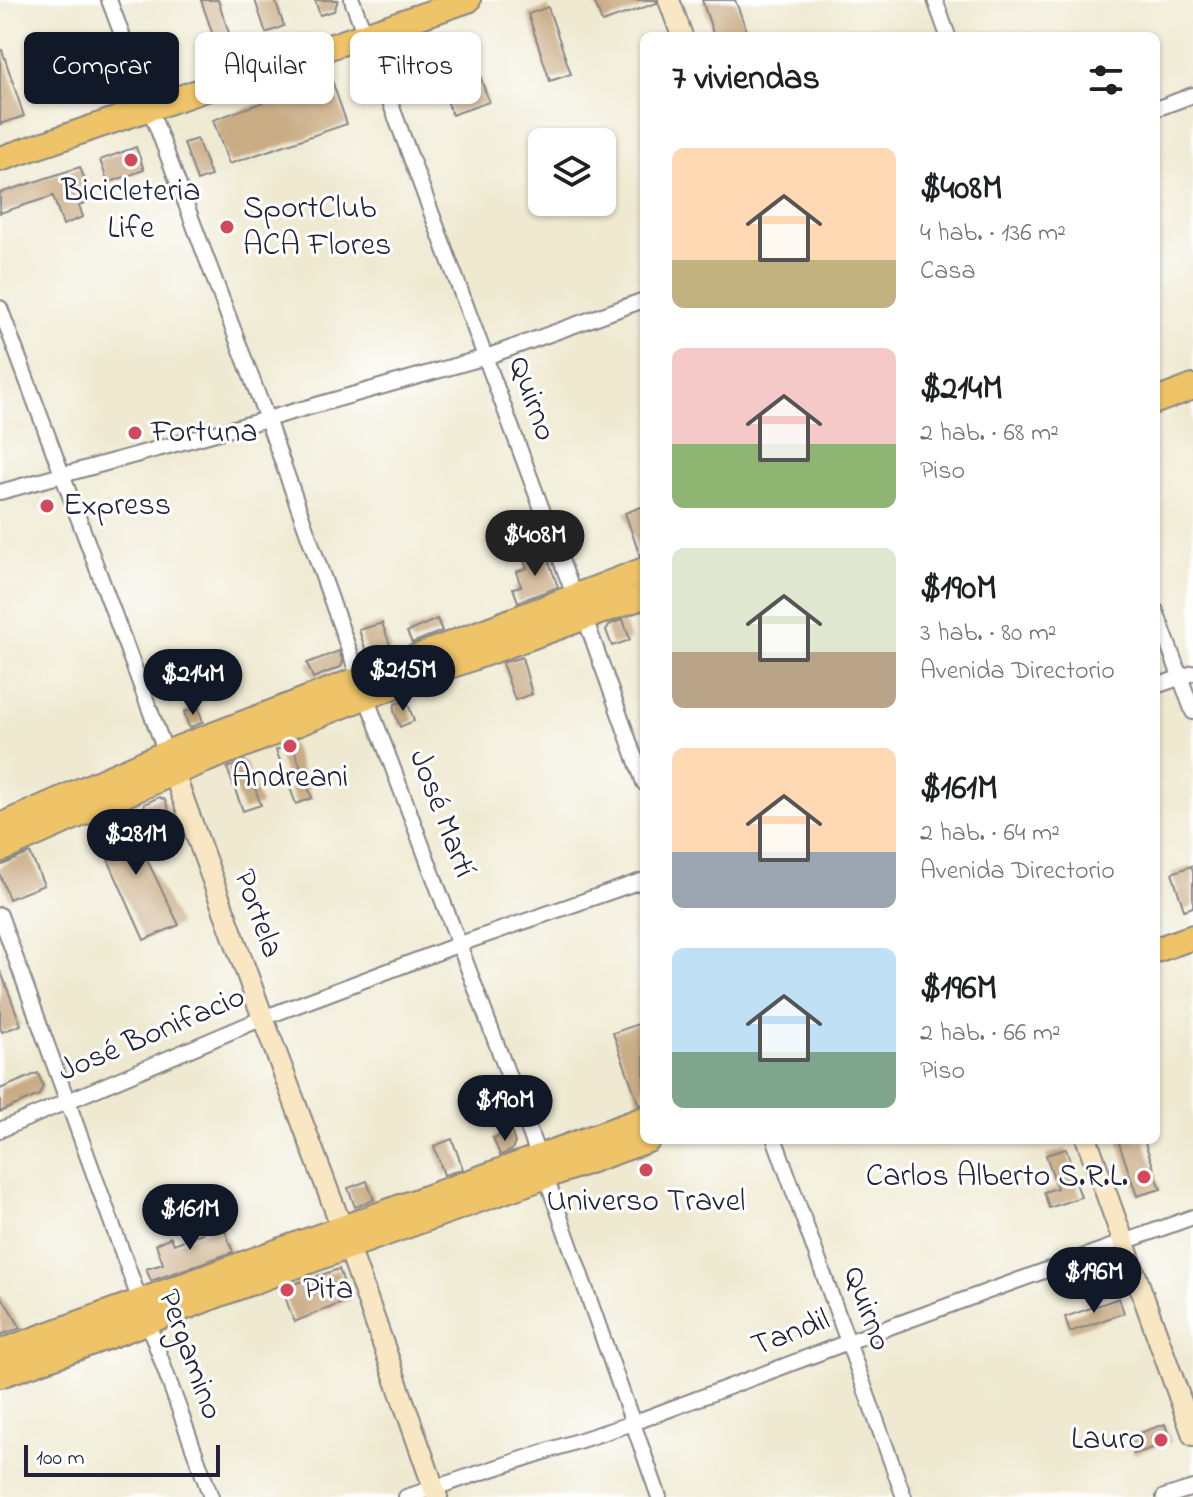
<!DOCTYPE html>
<html lang="es">
<head>
<meta charset="utf-8">
<style>
	body { margin:0; font-family:"Indie Flower",sans-serif; background:#f6f6f6; color:#202124; height:100vh; display:flex; flex-direction:column; font-size:30px; white-space:nowrap }
	* { box-sizing:border-box; margin:0 }
	p { font-size:26px; color:#757577 }
	.icon { flex:none; width:44px; height:44px; fill:none; stroke:currentColor; stroke-width:2; stroke-linecap:round; stroke-linejoin:round }
	.map { position:relative; flex:1; overflow:hidden }
	.drawer { position:absolute; left:640px; top:32px; width:520px; height:1112px; display:flex; flex-direction:column; background:#fff; border-radius:12px; box-shadow:0 2px 6px #0004 }
	.drawer>* { flex:none }
	.top-card { position:absolute; left:24px; top:32px; width:496px; height:72px; display:flex; gap:16px }
	.controls { position:absolute; left:528px; top:128px; display:grid; gap:16px }
	.controls a { display:grid; place-items:center; width:88px; height:88px; border-radius:12px; background:#fff; box-shadow:0 2px 6px #0004; font-size:40px }
	.scale { position:absolute; left:24px; bottom:20px; width:196px; box-sizing:border-box; padding-left:8px; border:4px solid #22223b; border-top:0; font-size:22px; line-height:28px; white-space:nowrap; color:#22223b; -webkit-text-stroke:6px #fff; paint-order:stroke }
	.price { position:absolute; translate:-50% -68px; padding:0 18px; border-radius:28px; background:#111827; color:#fff; font-size:26px; line-height:52px; filter:drop-shadow(0 2px 4px #0008) }
	.price::after { content:''; position:absolute; left:50%; top:48px; width:24px; height:18px; margin-left:-12px; background:inherit; clip-path:polygon(0 0,100% 0,50% 100%) }
	.price.active { background:#222; color:#fff }
	ul { padding:0; list-style:none }
	li { display:flex; align-items:center; gap:24px; height:200px; padding:0 32px }
	li span { display:grid; place-items:center; flex:none; width:224px; height:160px; border-radius:12px; color:#555 }
	li>.icon { margin-inline-start:auto }
	span .icon { width:96px; height:96px; fill:#fffc; stroke-width:1 }
	li b { font-size:34px }
	h2 { display:flex; justify-content:space-between; align-items:center; height:96px; padding:0 32px; font-size:34px }
	.tag { padding:0 28px; border-radius:12px; background:#fff; box-shadow:0 2px 6px #0004; font-size:28px; line-height:72px }
	.tag.active { background:#111827; color:#fff }
	.map>svg:first-child { display:block }
	.building { fill:#c9ab84 }
	.lines { fill:none; stroke-linecap:round; stroke-linejoin:round }
	.street-casing { stroke:#888686; stroke-width:18 }
	.secondary-casing { stroke:#888686; stroke-width:24 }
	.primary-casing { stroke:#888686; stroke-width:28 }
	.street { stroke:#fff; stroke-width:14 }
	.secondary { stroke:#f9e7c3; stroke-width:20 }
	.primary { stroke:#efc469; stroke-width:24 }
	.poi-dot { fill:#d1495b; stroke:#fff; stroke-width:3 }
	.labels { text-anchor:middle; dominant-baseline:central; stroke-width:6; stroke-linejoin:round; paint-order:stroke }
	.poi-label { font-size:32px; fill:#22223b; stroke:#fff; text-anchor:start }
	.street-label { font-size:32px; fill:#22223b; stroke:#fff }
</style>
</head>
<body>
<div class="map">
<svg width="1193" height="1497" viewBox="0 0 1193 1497">
	<rect width="100%" height="100%" fill="#fff"/>
	<filter id="ink" filterUnits="userSpaceOnUse"><feTurbulence type="fractalNoise" baseFrequency=".0125" numOctaves="2"/><feDisplacementMap in="SourceGraphic" scale="16" xChannelSelector="R" yChannelSelector="G"/><feConvolveMatrix kernelMatrix="1 2 1 2 8 2 1 2 1" color-interpolation-filters="sRGB"/></filter>
	<filter id="wash" filterUnits="userSpaceOnUse"><feTurbulence type="fractalNoise" baseFrequency=".006" numOctaves="4" result="noise"/><feDisplacementMap in="SourceGraphic" scale="32" xChannelSelector="R" yChannelSelector="G"/><feGaussianBlur stdDeviation="1.8" result="paint"/><feColorMatrix in="noise" values="0 0 0 0 0 0 0 0 0 0 0 0 0 0 0 0 0 1.4 0 .05"/><feComposite in="paint" operator="in"/></filter>
	<g filter="url(#wash)">
		<rect width="100%" height="100%" fill="#eee9d0"/>
		<g id="blocks">
			<path class="building" d="M201,0h17l15,45 -15,5z
				M255,0h20l9,26 -18,7z
				M315,0h23l-4,11 -14,4z
				M594,0h62l1,3 -55,19z
				M702,0h33l14,36h-36l-1,-6z
				M548,7l23,67 -21,7 -22,-67z
				M465,33l24,69 -37,13 -11,-33 -40,13 -11,-32 2,-6z
				M91,40l17,46 -13,5 -17,-46z
				M0,50h2l22,66 -24,8z
				M331,78l16,46 -118,40 -16,-44z
				M197,139l14,37 -14,5 -13,-38z
				M136,147l8,23 -36,13 -8,-23z
				M80,167l12,33 -13,5 4,12 -20,8 -10,-29 -53,17v-20z
				M644,506v49l-4,1 -15,-43z
				M546,553l12,34 -40,15 -5,-14 8,-2 -5,-14 11,-4 -3,-7z
				M437,619l5,12 -30,12 -5,-11z
				M623,619l7,21 -18,6 -6,-16 3,-5z
				M382,623l10,27 -14,6 -12,-5 -7,-21z
				M339,651l4,11 -2,5 -28,11 -6,-15z
				M522,657l10,37 -17,6 -13,-37z
				M407,700l7,21 -14,6 -6,-16 1,-7z
				M198,707l5,15 -14,6 -5,-16z
				M292,744l20,54 -16,6 -20,-54z
				M245,761l16,44 -18,6 -16,-43z
				M159,797l6,3 10,27 -19,8 -12,-31z
				M124,813l55,112 -35,15 -51,-114z
				M30,853l14,32 -35,14 -9,-24v-9z
				M1191,866l2,6v35l-9,3 -12,-37z
				M0,972h1l20,53 -19,7 -2,-5z
				M641,1023l3,9v72l-5,1 -26,-72z
				M38,1073l5,13 -4,9 -39,17v-23z
				M511,1131l4,12 -4,8 -11,4 -7,-17z
				M452,1139l11,30 -19,6 -10,-29z
				M1118,1140h26l17,49 -24,7z
				M1066,1149l6,17h-2l11,31 -32,11 -5,-16 13,-4 -11,-33z
				M367,1181l7,19 -19,7 -7,-19z
				M223,1225l10,27 -82,29 -5,-12 17,-5 -7,-20 15,-7 3,7z
				M339,1269l11,31 -56,22 -12,-34z
				M0,1294l21,34 -21,7z
				M1119,1298l5,15 -54,19 -5,-15z
				M1165,1424l6,18 -37,12 -6,-17z"/>
		</g>
	</g>
	<g filter="url(#ink)">
		<use href="#blocks" fill-opacity="0" stroke="#888686" stroke-width="2"/>
		<g class="lines">
			<defs>
				<path id="street" d="M109,0l158,419 92,259 180,479 120,340
					M352,0l222,595 11,23 59,165
					M935,0l13,36
					M1156,109l37,-14
					M0,308l166,445
					M0,492l267,-73 219,-62 158,-57
					M1156,611l37,101
					M1156,686l37,-13
					M0,915l211,582
					M0,1130l263,-112 197,-74 184,-64
					M775,1140l129,357
					M406,1497l227,-74 215,-81 345,-125
					M1164,1497l29,-9"/>
				<path id="secondary" d="M669,0l13,36
					M169,760l94,258 82,218 92,261
					M1087,1140l106,295"/>
				<path id="primary" d="M0,159l468,-159
					M1156,401l37,-14
					M0,826l166,-73 478,-183
					M0,850l173,-77 194,-77 277,-100
					M1156,950l37,-13
					M0,1352l644,-233
					M0,1375c85,-28 168,-62 252,-93 132,-49 264,-95 396,-142"/>
			</defs>
			<use href="#street" class="street-casing"/>
			<use href="#secondary" class="secondary-casing"/>
			<use href="#primary" class="primary-casing"/>
			<use href="#street" class="street"/>
			<use href="#secondary" class="secondary"/>
			<use href="#primary" class="primary"/>
		</g>
	</g>
	<g class="poi-dot">
		<circle cx="131" cy="160" r="8"/>
		<circle cx="227" cy="227" r="8"/>
		<circle cx="135" cy="433" r="8"/>
		<circle cx="47" cy="506" r="8"/>
		<circle cx="290" cy="746" r="8"/>
		<circle cx="646" cy="1170" r="8"/>
		<circle cx="1144" cy="1177" r="8"/>
		<circle cx="287" cy="1290" r="8"/>
		<circle cx="1161" cy="1440" r="8"/>
	</g>
	<g class="labels">
		<g class="poi-label">
			<text x="131" y="192" text-anchor="middle">Bicicleteria<tspan x="131" dy="37">Life</tspan></text>
			<text x="243" y="209">SportClub<tspan x="243" dy="37">ACA Flores</tspan></text>
			<text x="151" y="433">Fortuna</text>
			<text x="63" y="506">Express</text>
			<text x="290" y="778" text-anchor="middle">Andreani</text>
			<text x="1128" y="1177" text-anchor="end">Carlos Alberto S.R.L.</text>
			<text x="646" y="1202" text-anchor="middle">Universo Travel</text>
			<text x="303" y="1290">Pita</text>
			<text x="1145" y="1440" text-anchor="end">Lauro</text>
		</g>
		<g class="street-label">
			<text transform="translate(531 399) rotate(70)">Quirno</text>
			<text transform="translate(441 814) rotate(69)">José Martí</text>
			<text transform="translate(257 914) rotate(70)">Portela</text>
			<text transform="translate(152 1035) rotate(-23)">José Bonifacio</text>
			<text transform="translate(866 1309) rotate(70)">Quirno</text>
			<text transform="translate(791 1334) rotate(-21)">Tandil</text>
			<text transform="translate(189 1355) rotate(70)">Pergamino</text>
		</g>
	</g>
</svg>
<div class="controls">
<a><svg class="icon" aria-label="layers" viewBox="0 0 24 24"><path d="M12 4l9 5-9 5-9-5zM3 14l9 5 9-5"/></svg></a>
</div>
<div class="scale">100 m</div>
<b class="price active" style="left:535px;top:578px">$408M</b>
<b class="price" style="left:403px;top:713px">$215M</b>
<b class="price" style="left:193px;top:717px">$214M</b>
<b class="price" style="left:136px;top:877px">$281M</b>
<b class="price" style="left:505px;top:1143px">$190M</b>
<b class="price" style="left:190px;top:1252px">$161M</b>
<b class="price" style="left:1094px;top:1315px">$196M</b>
<div class="top-card">
<a class="tag active">Comprar</a>
<a class="tag">Alquilar</a>
<a class="tag">Filtros</a>
</div>
<section class="drawer">
<h2>7 viviendas<svg class="icon" aria-label="filters" viewBox="0 0 24 24"><path d="M4 7h16M4 17h16"/><circle cx="9" cy="7" r="2"/><circle cx="15" cy="17" r="2"/></svg></h2>
<ul>
<li><span style="background:linear-gradient(#ffd9b3 70%,#c2b280 0)"><svg class="icon" aria-label="home" viewBox="0 0 24 24"><path d="M3 11l9-7 9 7M6 9v11h12V9"/></svg></span><div><b>$408M</b><p>4 hab. · 136 m²</p><p>Casa</p></div></li>
<li><span style="background:linear-gradient(#f6c9c9 60%,#8fb573 0)"><svg class="icon" aria-label="home" viewBox="0 0 24 24"><path d="M3 11l9-7 9 7M6 9v11h12V9"/></svg></span><div><b>$214M</b><p>2 hab. · 68 m²</p><p>Piso</p></div></li>
<li><span style="background:linear-gradient(#dfe7d0 65%,#b9a48a 0)"><svg class="icon" aria-label="home" viewBox="0 0 24 24"><path d="M3 11l9-7 9 7M6 9v11h12V9"/></svg></span><div><b>$190M</b><p>3 hab. · 80 m²</p><p>Avenida Directorio</p></div></li>
<li><span style="background:linear-gradient(#ffd9b3 65%,#9aa5b1 0)"><svg class="icon" aria-label="home" viewBox="0 0 24 24"><path d="M3 11l9-7 9 7M6 9v11h12V9"/></svg></span><div><b>$161M</b><p>2 hab. · 64 m²</p><p>Avenida Directorio</p></div></li>
<li><span style="background:linear-gradient(#bfe0f5 65%,#7fa58c 0)"><svg class="icon" aria-label="home" viewBox="0 0 24 24"><path d="M3 11l9-7 9 7M6 9v11h12V9"/></svg></span><div><b>$196M</b><p>2 hab. · 66 m²</p><p>Piso</p></div></li>
</ul>
</section>
</div>
</body>
</html>
